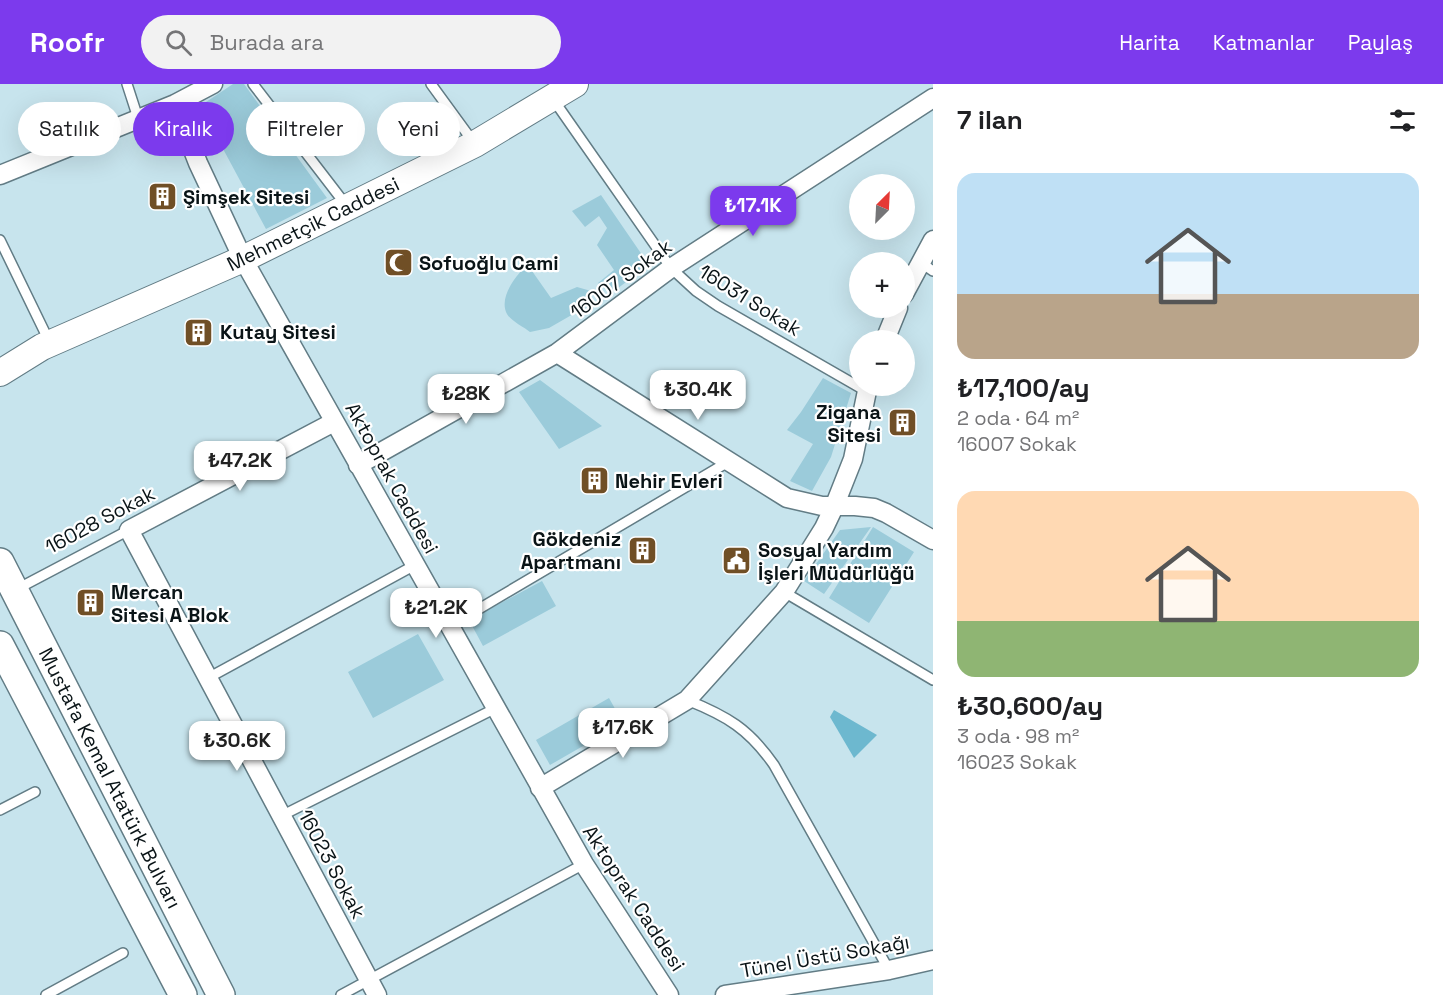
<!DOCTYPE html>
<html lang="tr">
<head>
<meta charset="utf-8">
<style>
	body { margin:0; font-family:"Space Grotesk",sans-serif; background:#f2f2f2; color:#202124; height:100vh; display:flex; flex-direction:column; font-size:22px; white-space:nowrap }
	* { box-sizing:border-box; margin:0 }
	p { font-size:20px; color:#757577 }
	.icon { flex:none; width:33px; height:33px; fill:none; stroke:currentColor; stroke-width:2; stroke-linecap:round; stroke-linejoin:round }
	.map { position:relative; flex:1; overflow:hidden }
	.drawer { display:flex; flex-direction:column; background:#fff; width:510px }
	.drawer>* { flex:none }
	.top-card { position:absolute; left:18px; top:18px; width:570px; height:54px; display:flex; gap:12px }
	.needle { width:39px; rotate:24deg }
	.fabs { position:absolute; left:849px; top:90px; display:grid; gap:12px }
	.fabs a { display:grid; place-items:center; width:66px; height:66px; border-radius:50%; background:#fff; box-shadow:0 6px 24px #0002; font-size:30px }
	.price { position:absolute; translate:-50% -51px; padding:0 14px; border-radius:12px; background:#fff; color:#222; font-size:20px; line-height:39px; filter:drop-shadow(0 2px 3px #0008) }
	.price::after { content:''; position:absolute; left:50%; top:36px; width:18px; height:14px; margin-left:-9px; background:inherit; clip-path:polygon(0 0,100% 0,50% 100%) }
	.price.on { background:#7c3aed; color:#fff }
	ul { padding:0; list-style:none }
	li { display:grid; align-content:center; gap:12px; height:318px; padding:0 24px }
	li span { display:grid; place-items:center; height:186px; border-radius:18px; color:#555 }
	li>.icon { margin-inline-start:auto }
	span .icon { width:108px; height:108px; fill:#fffc; stroke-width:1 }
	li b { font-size:26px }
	h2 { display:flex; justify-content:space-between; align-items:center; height:72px; padding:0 24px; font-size:26px }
	.pill { padding:0 21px; border-radius:27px; background:#fff; box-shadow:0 6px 24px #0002; font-size:21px; line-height:54px }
	.pill.on { background:#7c3aed; color:#fff }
	header { display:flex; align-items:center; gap:36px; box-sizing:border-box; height:84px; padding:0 30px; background:#7c3aed; color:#fff }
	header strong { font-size:28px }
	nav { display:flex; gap:33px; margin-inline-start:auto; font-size:21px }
	.search { width:420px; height:54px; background:#f2f2f2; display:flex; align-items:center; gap:15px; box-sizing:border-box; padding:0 21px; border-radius:33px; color:#757577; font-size:22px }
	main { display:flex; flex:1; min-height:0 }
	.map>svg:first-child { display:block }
	.green { fill:#9bcbda }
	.water { fill:#6db8cf }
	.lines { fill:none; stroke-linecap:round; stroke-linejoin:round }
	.service-casing { stroke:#627c85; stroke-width:12 }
	.minor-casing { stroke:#627c85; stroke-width:21 }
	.secondary-casing { stroke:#627c85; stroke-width:28 }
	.primary-casing { stroke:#627c85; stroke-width:30 }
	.service { stroke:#fff; stroke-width:9 }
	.minor { stroke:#fff; stroke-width:18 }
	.secondary { stroke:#fff; stroke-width:26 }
	.primary { stroke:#fff; stroke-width:27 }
	.labels { text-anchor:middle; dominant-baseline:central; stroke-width:4.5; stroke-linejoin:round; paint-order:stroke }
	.poi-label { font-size:20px; font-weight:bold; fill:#0a1417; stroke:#fff; text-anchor:start }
	.street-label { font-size:20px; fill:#0a1417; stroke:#fff }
</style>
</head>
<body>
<header>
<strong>Roofr</strong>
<div class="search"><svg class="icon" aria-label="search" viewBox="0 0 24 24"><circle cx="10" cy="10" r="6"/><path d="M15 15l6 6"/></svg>Burada ara</div>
<nav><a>Harita</a><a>Katmanlar</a><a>Paylaş</a></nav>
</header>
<main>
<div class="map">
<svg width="933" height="911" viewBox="0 0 933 911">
	<rect width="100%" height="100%" fill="#c7e4ed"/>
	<path class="green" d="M233,0h11l83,114 -61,31 -66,-123z
		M601,111l48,70 -39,29 -12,-11 16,-13 -17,-25 10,-17 -8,-12 -14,11 -13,-16z
		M522,186l10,1 19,27 26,-11 14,4 -2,14 -40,23 -19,4c-6,-5 -19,-11 -23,-18 -8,-15 6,-34 15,-44z
		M823,294l28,15 -20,64 -19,34 -22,-10 23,-37 -26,-14 14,-18z
		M540,296l62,46 -43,23 -40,-57z
		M871,443l-47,67 -20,-13 36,-51z
		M873,443l41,25 -45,71 -40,-25z
		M542,497l14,25 -73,40 -14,-26z
		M418,550l26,46 -71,38 -25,-46z
		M609,614l14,25 -73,42 -14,-25z"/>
	<path class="water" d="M834,626l43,25 -23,23 -24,-41z"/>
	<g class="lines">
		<defs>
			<path id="service" d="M127,0l11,34
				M253,0l93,121
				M431,0l43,59
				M553,15l118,169 25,23 22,15 148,85
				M0,156l50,103
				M920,178l13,9
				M17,505l112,-59
				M784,508l149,88
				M450,542l278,-164
				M208,594l207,-113
				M687,616c40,16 62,29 87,65l115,205
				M0,726l35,-18
				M281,732l215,-108
				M46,911l77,-42
				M341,911l243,-131"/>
			<path id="minor" d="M175,20l23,59 45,96 341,605 85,131
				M0,91l175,-71 38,-20
				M904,210l29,-54
				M885,256l13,-32
				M557,269l230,145 35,8h33l19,2 12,5 47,27
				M334,338l-205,108 248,465
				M358,381l199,-112 114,-85 262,-170
				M540,704l147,-88 97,-108 40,-64 10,-21 19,-48 15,-73
				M725,911l164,-25 44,-10"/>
			<path id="secondary" d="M0,289l42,-26 201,-88 232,-115 100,-60"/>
			<path id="primary" d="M0,478l221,433
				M0,561l183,350"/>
		</defs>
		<use href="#service" class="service-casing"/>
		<use href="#minor" class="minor-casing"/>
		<use href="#secondary" class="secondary-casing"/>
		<use href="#primary" class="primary-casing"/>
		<use href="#service" class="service"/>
		<use href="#minor" class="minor"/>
		<use href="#secondary" class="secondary"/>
		<use href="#primary" class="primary"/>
	</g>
	<defs>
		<symbol id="building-square" viewBox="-11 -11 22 22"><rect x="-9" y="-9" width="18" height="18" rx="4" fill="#704f26" stroke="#fff"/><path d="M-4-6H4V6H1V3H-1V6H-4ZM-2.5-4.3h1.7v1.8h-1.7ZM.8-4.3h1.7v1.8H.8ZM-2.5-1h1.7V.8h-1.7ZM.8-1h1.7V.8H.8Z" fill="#fff"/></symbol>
		<symbol id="mosque-square" viewBox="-11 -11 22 22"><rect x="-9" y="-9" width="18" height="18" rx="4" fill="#704f26" stroke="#fff"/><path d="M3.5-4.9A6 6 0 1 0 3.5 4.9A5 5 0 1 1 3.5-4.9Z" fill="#fff"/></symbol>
		<symbol id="civic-square" viewBox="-11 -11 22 22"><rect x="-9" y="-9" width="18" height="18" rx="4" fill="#704f26" stroke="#fff"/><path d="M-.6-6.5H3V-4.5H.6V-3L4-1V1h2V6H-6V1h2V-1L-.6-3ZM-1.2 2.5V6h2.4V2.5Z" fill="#fff"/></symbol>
	</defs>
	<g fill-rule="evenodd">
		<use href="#building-square" x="146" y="96" width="33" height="33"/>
		<use href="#mosque-square" x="382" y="162" width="33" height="33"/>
		<use href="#building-square" x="182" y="232" width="33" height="33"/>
		<use href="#building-square" x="886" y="322" width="33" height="33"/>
		<use href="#building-square" x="578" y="380" width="33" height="33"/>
		<use href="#building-square" x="626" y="450" width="33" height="33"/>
		<use href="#civic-square" x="720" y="460" width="33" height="33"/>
		<use href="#building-square" x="74" y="502" width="33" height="33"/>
	</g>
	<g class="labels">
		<g class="poi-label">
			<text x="183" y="113">Şimşek Sitesi</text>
			<text x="419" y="179">Sofuoğlu Cami</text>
			<text x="220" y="248">Kutay Sitesi</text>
			<text x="881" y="328" text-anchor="end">Zigana<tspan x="881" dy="23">Sitesi</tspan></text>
			<text x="615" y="397">Nehir Evleri</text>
			<text x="621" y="455" text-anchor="end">Gökdeniz<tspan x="621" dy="23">Apartmanı</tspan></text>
			<text x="758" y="466">Sosyal Yardım<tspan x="758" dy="23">İşleri Müdürlüğü</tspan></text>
			<text x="111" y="508">Mercan<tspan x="111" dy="23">Sitesi A Blok</tspan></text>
		</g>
		<g class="street-label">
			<text transform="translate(313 140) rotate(-26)">Mehmetçik Caddesi</text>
			<text transform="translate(621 195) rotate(-36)">16007 Sokak</text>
			<text transform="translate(750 216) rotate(32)">16031 Sokak</text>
			<text transform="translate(392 394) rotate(61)">Aktoprak Caddesi</text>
			<text transform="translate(100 436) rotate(-28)">16028 Sokak</text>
			<text transform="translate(110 694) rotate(63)">Mustafa Kemal Atatürk Bulvarı</text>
			<text transform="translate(332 780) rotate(62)">16023 Sokak</text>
			<text transform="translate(634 814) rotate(57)">Aktoprak Caddesi</text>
			<text transform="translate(825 872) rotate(-10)">Tünel Üstü Sokağı</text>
		</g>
	</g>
</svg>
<div class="fabs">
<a><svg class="needle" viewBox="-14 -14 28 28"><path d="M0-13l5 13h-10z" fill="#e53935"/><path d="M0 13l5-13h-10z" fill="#757577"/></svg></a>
<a>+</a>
<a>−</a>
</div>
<b class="price on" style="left:753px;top:153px">₺17.1K</b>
<b class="price" style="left:698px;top:337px">₺30.4K</b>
<b class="price" style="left:466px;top:341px">₺28K</b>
<b class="price" style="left:240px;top:408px">₺47.2K</b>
<b class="price" style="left:436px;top:555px">₺21.2K</b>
<b class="price" style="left:623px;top:675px">₺17.6K</b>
<b class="price" style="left:237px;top:688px">₺30.6K</b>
<div class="top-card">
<a class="pill">Satılık</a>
<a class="pill on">Kiralık</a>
<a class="pill">Filtreler</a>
<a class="pill">Yeni</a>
</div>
</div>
<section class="drawer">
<h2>7 ilan<svg class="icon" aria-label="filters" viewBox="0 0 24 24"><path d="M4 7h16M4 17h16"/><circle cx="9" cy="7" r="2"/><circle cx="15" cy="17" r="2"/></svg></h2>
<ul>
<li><span style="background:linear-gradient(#bfe0f5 65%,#b9a48a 0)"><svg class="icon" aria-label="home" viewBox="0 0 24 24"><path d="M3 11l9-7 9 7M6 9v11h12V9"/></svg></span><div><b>₺17,100/ay</b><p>2 oda · 64 m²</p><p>16007 Sokak</p></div></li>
<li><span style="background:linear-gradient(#ffd9b3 70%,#8fb573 0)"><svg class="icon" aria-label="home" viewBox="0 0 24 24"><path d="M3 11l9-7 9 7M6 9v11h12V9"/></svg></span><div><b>₺30,600/ay</b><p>3 oda · 98 m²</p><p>16023 Sokak</p></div></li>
</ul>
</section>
</main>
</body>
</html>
